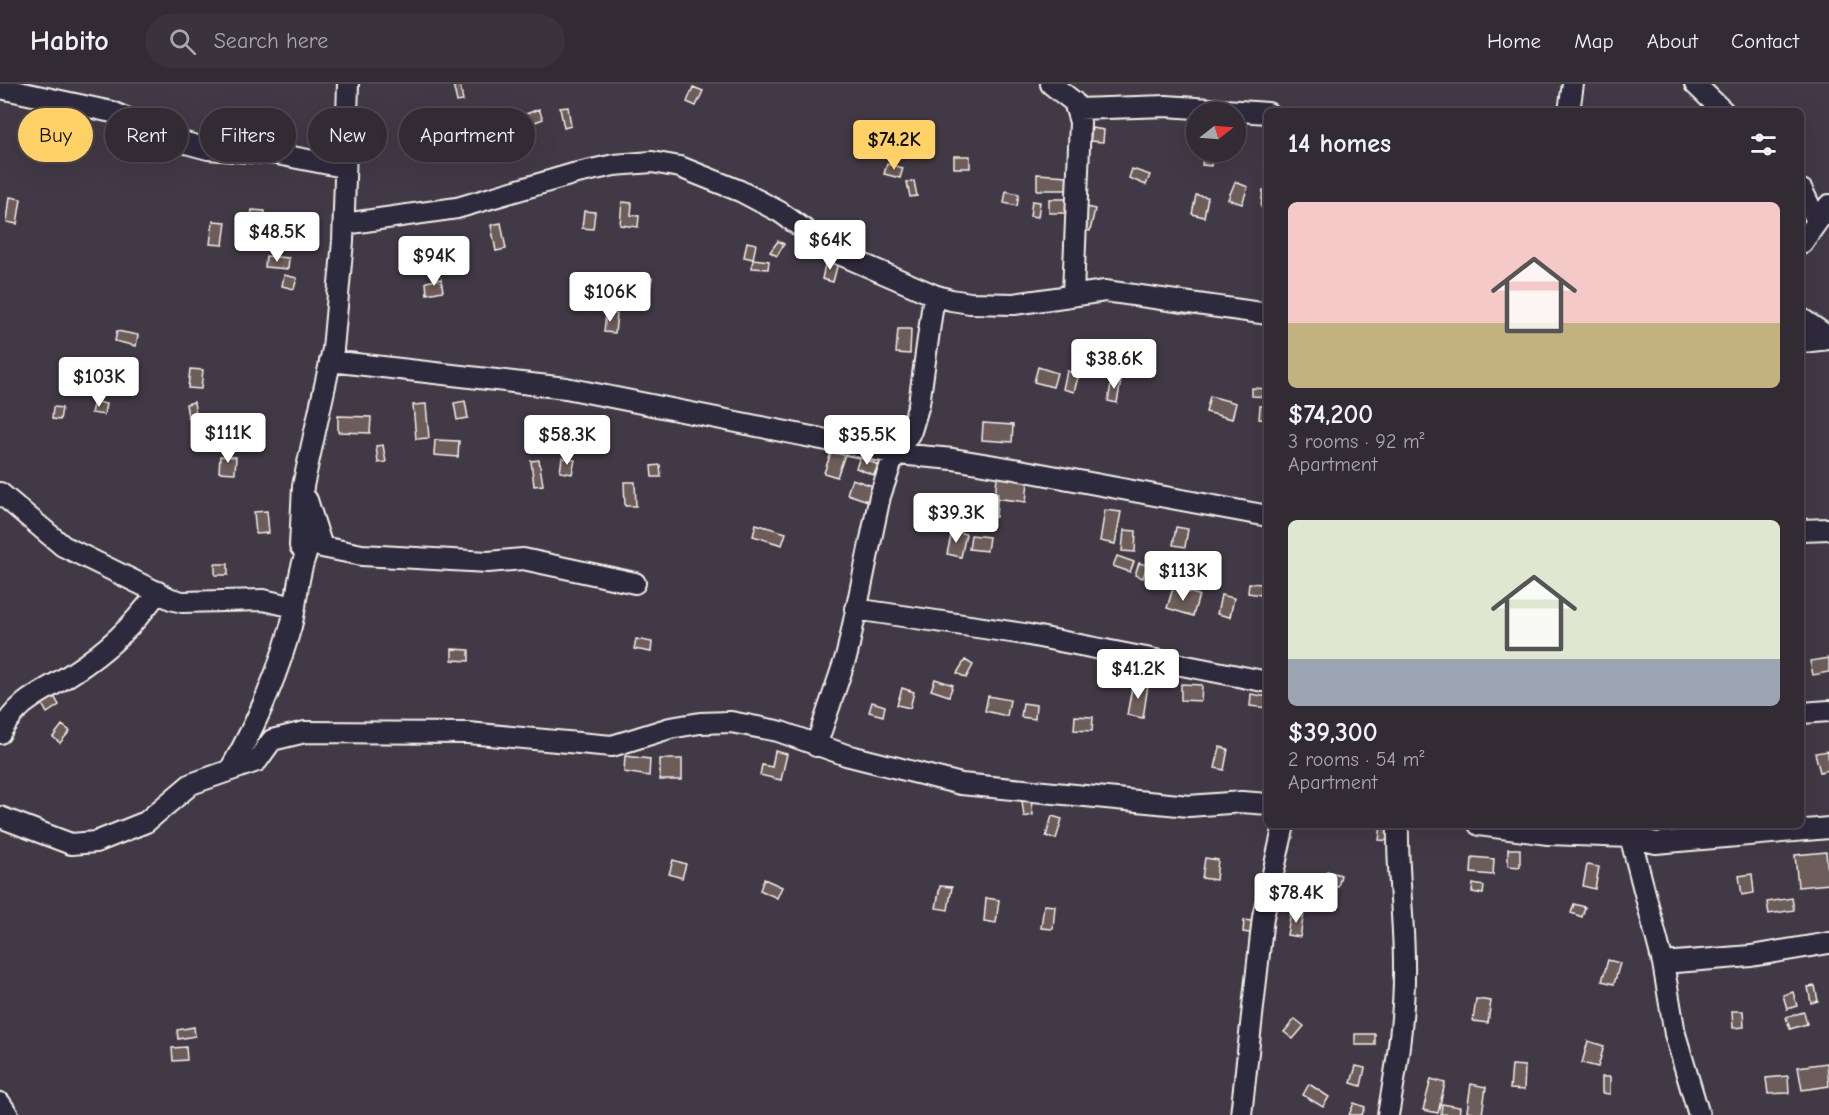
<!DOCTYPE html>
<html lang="en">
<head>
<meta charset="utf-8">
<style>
	body { margin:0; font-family:"Comic Neue",sans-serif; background:#3a333c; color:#f1f3f6; height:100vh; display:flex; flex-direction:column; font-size:22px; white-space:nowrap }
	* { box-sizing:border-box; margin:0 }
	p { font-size:20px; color:#a8a7ac }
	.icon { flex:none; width:33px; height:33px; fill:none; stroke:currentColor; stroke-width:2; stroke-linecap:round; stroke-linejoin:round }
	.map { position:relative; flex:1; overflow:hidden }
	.drawer { position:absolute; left:1264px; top:24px; width:540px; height:720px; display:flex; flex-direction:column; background:#322b34; border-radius:9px; box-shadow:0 6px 24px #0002,0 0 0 2px #4d474f }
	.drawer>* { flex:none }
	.hud { position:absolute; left:18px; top:24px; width:570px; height:54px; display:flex; gap:12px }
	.needle { width:39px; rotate:73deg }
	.fabs { position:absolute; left:1186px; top:18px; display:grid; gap:12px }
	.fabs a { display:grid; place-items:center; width:60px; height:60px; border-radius:50%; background:#322b34; box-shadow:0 6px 24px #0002,0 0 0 2px #4d474f; font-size:30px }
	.price { position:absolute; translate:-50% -51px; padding:0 14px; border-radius:6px; background:#fff; color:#222; font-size:20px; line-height:39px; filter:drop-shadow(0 2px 3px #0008) }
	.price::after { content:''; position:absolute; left:50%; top:36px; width:18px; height:14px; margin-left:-9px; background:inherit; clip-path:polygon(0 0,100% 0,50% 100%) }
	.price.on { background:#ffd166; color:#111 }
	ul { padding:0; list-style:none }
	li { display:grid; align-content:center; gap:12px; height:318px; padding:0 24px }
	li span { display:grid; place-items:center; height:186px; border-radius:9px; color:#555 }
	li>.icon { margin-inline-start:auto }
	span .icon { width:108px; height:108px; fill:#fffc; stroke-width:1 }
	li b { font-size:26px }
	h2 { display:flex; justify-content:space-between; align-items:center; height:72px; padding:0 24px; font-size:26px }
	.chip { padding:0 21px; border-radius:27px; background:#322b34; box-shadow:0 6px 24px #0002,0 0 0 2px #4d474f; font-size:21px; line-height:54px }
	.chip.on { background:#ffd166; color:#111 }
	header { display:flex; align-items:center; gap:36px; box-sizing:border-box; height:84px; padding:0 30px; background:#322b34; border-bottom:2px solid #4d474f }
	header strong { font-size:28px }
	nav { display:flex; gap:33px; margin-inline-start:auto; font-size:21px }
	.search { width:420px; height:54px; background:#3a333c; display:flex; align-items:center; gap:15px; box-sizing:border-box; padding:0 21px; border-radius:33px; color:#a8a7ac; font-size:22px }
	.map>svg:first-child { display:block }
	.building { fill:#6d5d5a; stroke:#f4f1e8; stroke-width:1.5 }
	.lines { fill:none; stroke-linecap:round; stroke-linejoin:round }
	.minor-casing { stroke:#f4f1e8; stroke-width:24 }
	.minor { stroke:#2f2a3d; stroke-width:20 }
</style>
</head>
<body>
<header>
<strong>Habito</strong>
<div class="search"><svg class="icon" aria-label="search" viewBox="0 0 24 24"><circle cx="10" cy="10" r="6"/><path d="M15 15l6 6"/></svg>Search here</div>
<nav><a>Home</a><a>Map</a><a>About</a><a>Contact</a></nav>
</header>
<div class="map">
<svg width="1829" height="1031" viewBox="0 0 1829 1031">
	<rect width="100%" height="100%" fill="#423946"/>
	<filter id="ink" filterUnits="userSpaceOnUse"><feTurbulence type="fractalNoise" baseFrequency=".0167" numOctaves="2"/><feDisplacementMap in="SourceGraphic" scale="12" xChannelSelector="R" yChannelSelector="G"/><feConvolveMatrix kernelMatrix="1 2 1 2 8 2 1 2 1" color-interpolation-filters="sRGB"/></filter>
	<g filter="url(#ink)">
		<path class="building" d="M453,0h7l3,17 -6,1z
			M693,3l10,4 -7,15 -9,-4z
			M568,23l3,19 -7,2 -4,-20z
			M539,25l4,10 -21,8 -4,-10z
			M1092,44l12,2 -1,12 -13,-1z
			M1204,68h9l-2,14 -9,-1z
			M954,72h16v12h-16z
			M887,80l16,4 -3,10 -16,-4z
			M1132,85l18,6 -4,10 -17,-7z
			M1037,90l31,2 -1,14h-30z
			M914,97l3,15 -7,1 -3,-15z
			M1235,98l13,5 -6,17 -14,-5z
			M1263,106l5,1v17l-7,-1z
			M1006,107l13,3 -2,12 -13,-3z
			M1196,111l12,2 -4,20 -12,-3z
			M10,113l11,2 -4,25 -10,-2z
			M1049,115h19v14h-19z
			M1032,117l8,1 -2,15 -8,-1z
			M622,118l10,1 -1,12 8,1 -1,11 -18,-2z
			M1083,122l12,3 -5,22 -12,-2z
			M252,126l13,1 -1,16 -14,-2z
			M584,127l11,1 -2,17 -11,-1z
			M213,137l13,1 -3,23 -13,-1z
			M501,139l5,26 -10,2 -5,-26z
			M778,157l6,3 -7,12 -7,-4z
			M747,158l9,2 -3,15 -9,-2z
			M429,161l2,11 -19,4 -2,-12z
			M266,172l23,2 -1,11 -23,-2z
			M753,175l16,2 -1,8 -16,-1z
			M826,176l12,3 -5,19 -11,-3z
			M284,191l13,3 -3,11 -12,-3z
			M643,192l9,2 -3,16 -9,-2z
			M441,195l2,12 -16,3 -1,-12z
			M606,228l11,2 -2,19 -11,-1z
			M898,245h13l-1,25 -14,-1z
			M117,247l21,4 -2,11 -21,-5z
			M1118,273l15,5 -3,10 -16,-5z
			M126,276h7l-1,21h-6z
			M1038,283l19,6 -4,14 -19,-5z
			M190,285l13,1 -2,19 -13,-1z
			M1067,287l12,3 -5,18 -11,-3z
			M1112,294l9,2 -4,23 -9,-2z
			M1252,304l16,1v8l-16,-1z
			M1210,312l26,7 -4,16 -26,-7z
			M94,317l12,3 -2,11 -13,-2z
			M465,317l3,17 -11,2 -3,-17z
			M194,318l2,13 -8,2 -2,-13z
			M426,320l3,34 -13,1 -3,-34z
			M1260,322h8v14l-9,-1z
			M53,323l9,1 -2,12 -8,-1z
			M338,332l33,1 -1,16 -32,-1z
			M983,339l30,2 -1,17 -30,-2z
			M435,356l24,1 -1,16 -24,-2z
			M834,360l13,5 -10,28 -13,-4z
			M383,361l3,17 -8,1 -2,-17z
			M220,372l16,1 -1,16 -16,-1z
			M860,373l18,8 -4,10 -18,-7z
			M562,374l13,2 -3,14 -12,-2z
			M539,376l4,25 -9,1 -3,-25z
			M660,381l1,12h-9l-1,-11z
			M997,393l31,4 -2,21 -31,-4z
			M852,395l21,7 -5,15 -21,-7z
			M624,398h11l1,24h-11z
			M980,408l18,1 -2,24 -18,-1z
			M942,416l31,7 -3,16 -31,-8z
			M1105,426l16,2 -6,32 -15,-3z
			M267,427l2,22 -13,1 -2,-22z
			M756,440l30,9 -4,12 -29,-9z
			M1176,443l12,2 -3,18 -12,-2z
			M1124,446l12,1 -1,21 -13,-1z
			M952,447l14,3 -5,23 -14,-3z
			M971,451l18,2 -2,14 -18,-2z
			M1117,472l17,6 -4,10 -17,-6z
			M1139,479l8,2 -4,13 -8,-3z
			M215,480h13v11h-13z
			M1249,499l13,1 -1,11 -13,-2z
			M1173,504l26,7 -6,21 -26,-8z
			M1221,511l13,3 -4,19 -13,-3z
			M636,555l16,3 -1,10 -17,-3z
			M452,565l17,1v11l-17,-1z
			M1829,574v14l-16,3 -3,-14z
			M965,576l8,5 -7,13 -9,-5z
			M935,595l18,6 -4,11 -18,-6z
			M1133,598l15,3 -5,33 -16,-3z
			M1181,600l21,1 -1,16 -20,-1z
			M902,604l12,4 -4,16 -13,-3z
			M1251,610l17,3v11l-18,-2z
			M54,612l5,9 -12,8 -5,-9z
			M988,612l22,4 -3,16 -22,-5z
			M872,618l13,4 -2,10 -14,-4z
			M1023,619l13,2 -1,14 -14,-2z
			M1075,632l18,1 -1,14 -18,-1z
			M62,641l8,6 -10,12 -7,-6z
			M1220,663l8,2 -4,21 -9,-2z
			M775,667l12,3 -6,26 -21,-5 2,-10 10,2z
			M1828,667l1,19 -9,2 -5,-19z
			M625,672l25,3 -1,17 -25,-4z
			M660,675h22v21h-22z
			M1031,716l2,15 -9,2 -2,-16z
			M1052,732l10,3 -6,20 -10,-3z
			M1381,741h13l-2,16 -13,-1z
			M1508,765h12v18l-12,-1z
			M1826,768l3,32 -31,3 -3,-32z
			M1472,773l22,2 -1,16 -22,-2z
			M1205,774l13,2 -2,20 -14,-2z
			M673,776l13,4 -4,14 -13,-4z
			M1587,781l12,2 -4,22 -12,-3z
			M1327,787l14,4 -3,12 -15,-4z
			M1752,790l2,19 -12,2 -3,-19z
			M764,795l18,8 -5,11 -17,-8z
			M1473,800l11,2 -1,8 -11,-2z
			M940,802l12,1 -4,23 -12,-2z
			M986,814l13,2 -3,23 -12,-2z
			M1792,814l2,12 -25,4 -2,-12z
			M1574,820l11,3 -3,10 -11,-4z
			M1044,821l11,1 -2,23 -12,-1z
			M1291,827l13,2 -4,24 -13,-2z
			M1244,836l13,2 -1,12 -13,-2z
			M1608,876l12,3 -6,21 -12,-3z
			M1815,902l3,15 -7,2 -3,-16z
			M1793,908l4,14 -10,3 -4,-14z
			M1476,915l15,2 -3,22 -15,-2z
			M1732,927h11l1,16 -11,1z
			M1804,928l3,12 -17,5 -4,-12z
			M1295,935l9,7 -11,13 -9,-7z
			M194,943l1,9 -17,3 -1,-9z
			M1355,950h20v11h-20z
			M1588,957l16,5 -6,21 -16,-4z
			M186,963l1,13 -14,1 -1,-13z
			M1827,979l2,23 -27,4 -4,-23z
			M1512,981l13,1 -1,24 -14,-1z
			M1356,982l9,2 -4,18 -10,-3z
			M1788,992l1,17 -21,1 -2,-16z
			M1602,993h8v17l-8,-1z
			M1431,995l14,4 -7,30 -15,-3z
			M1309,1000l20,13 -6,10 -20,-12z
			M1471,1000l15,3 -4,27 -15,-3z
			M1354,1019l11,4 -3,8h-13z
			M1442,1020l18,3 -1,8 -18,-1z"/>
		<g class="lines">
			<defs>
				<path id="minor" d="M1051,0l23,18 6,20 -7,172
					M1695,0l28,27
					M0,4l112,24 70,30 26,7 69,5 67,13
					M1078,25l88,-3 102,7
					M1569,27l4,-27
					M1802,106l15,31
					M344,140l113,-16 116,-34 41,-9 38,-3 28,5 60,24 40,21 57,41 97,42 17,5 19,3 44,1 91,-13 163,23
					M1802,159l27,-38
					M1802,235l27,18
					M1802,258l27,-3
					M330,277l236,27 331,66 56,5 67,11 248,46
					M0,409l63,53 108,53 11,3 81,-2 32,7
					M307,416l15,47 40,8 126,7 35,-3 112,24
					M1802,446l27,-1
					M855,525l169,25 244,48
					M1802,629l27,-2
					M0,649c20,-35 41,-39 71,-59 37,-24 60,-46 87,-82
					M816,662l31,-92 33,-158 12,-35 19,-30 8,-27 15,-109
					M230,686c26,-45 47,-94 61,-144 7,-25 5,-48 15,-72l-6,-8 3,-60 30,-137 10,-108 5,-157
					M0,733l71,27 25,-2 50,-20 45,-38 66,-23 15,-21 33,-8 163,1 144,13 58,-18 30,-5 31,-1 47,9 68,24 115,29 228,22 53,-4 26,2
					M1479,741l69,9 83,3 25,6 173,-15
					M1628,744l35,135 12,71 24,81
					M1663,879l88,-7 78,-13
					M0,1019l8,12
					M1241,1031l22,-198 21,-92
					M1388,1031c9,-50 17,-100 16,-151 0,-47 -7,-93 -6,-139"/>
			</defs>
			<use href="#minor" class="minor-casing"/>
			<use href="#minor" class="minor"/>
		</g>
	</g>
</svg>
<div class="fabs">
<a><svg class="needle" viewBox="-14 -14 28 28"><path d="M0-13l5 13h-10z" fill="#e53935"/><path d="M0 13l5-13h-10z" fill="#a8a7ac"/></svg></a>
</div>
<b class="price on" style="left:894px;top:87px">$74.2K</b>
<b class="price" style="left:277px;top:179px">$48.5K</b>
<b class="price" style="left:830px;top:187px">$64K</b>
<b class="price" style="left:434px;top:203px">$94K</b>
<b class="price" style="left:610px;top:239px">$106K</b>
<b class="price" style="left:1114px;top:306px">$38.6K</b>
<b class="price" style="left:99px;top:324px">$103K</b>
<b class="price" style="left:228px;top:380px">$111K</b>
<b class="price" style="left:567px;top:382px">$58.3K</b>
<b class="price" style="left:867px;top:382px">$35.5K</b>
<b class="price" style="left:956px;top:460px">$39.3K</b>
<b class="price" style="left:1183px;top:518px">$113K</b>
<b class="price" style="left:1138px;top:616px">$41.2K</b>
<b class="price" style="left:1296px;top:840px">$78.4K</b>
<div class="hud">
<a class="chip on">Buy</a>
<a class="chip">Rent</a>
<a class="chip">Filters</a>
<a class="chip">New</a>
<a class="chip">Apartment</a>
</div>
<section class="drawer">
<h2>14 homes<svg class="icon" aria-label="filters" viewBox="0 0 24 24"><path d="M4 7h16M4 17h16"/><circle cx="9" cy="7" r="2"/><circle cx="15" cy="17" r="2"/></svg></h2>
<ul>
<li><span style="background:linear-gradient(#f6c9c9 65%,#c2b280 0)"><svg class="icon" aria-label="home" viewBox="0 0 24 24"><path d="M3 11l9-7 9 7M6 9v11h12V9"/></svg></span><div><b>$74,200</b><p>3 rooms · 92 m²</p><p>Apartment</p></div></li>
<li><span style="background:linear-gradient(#dfe7d0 75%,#9aa5b1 0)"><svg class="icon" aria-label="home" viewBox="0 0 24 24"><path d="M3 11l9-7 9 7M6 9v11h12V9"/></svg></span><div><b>$39,300</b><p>2 rooms · 54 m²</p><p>Apartment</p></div></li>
</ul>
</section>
</div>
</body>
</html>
